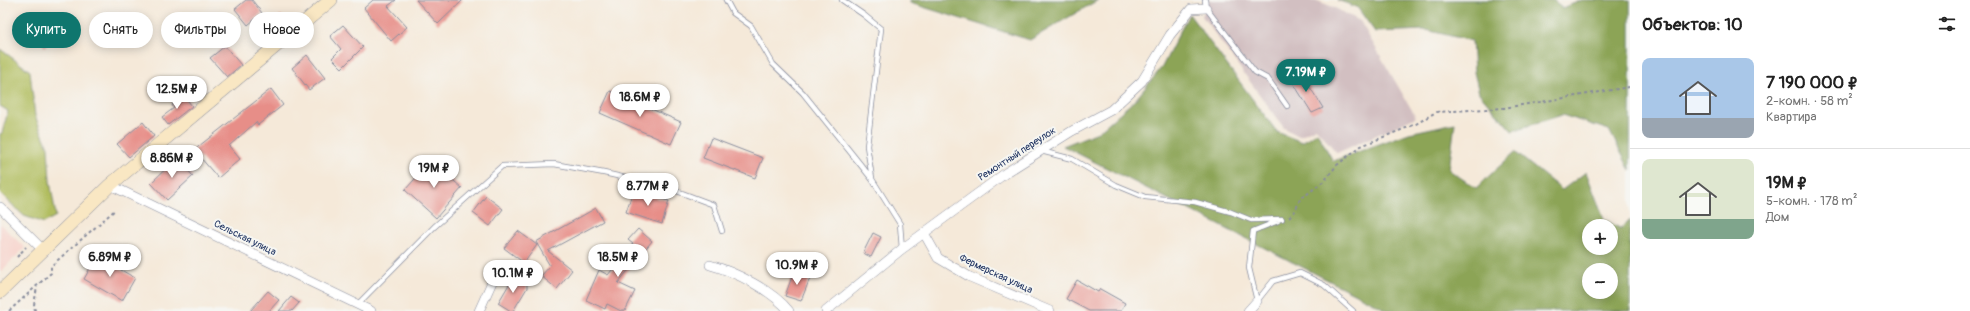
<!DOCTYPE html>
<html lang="ru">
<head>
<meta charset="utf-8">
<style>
	body { margin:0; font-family:Pangolin,sans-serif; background:#f6f6f6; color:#222; height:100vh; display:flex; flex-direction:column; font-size:15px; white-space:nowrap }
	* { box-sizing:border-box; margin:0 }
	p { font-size:13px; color:#767676 }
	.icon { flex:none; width:22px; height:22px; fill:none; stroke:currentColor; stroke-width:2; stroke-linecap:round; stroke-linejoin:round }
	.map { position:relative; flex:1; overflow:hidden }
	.panel { display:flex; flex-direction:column; background:#fff; width:340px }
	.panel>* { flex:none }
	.banner { position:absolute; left:12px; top:12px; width:380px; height:36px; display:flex; gap:8px }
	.fabs { position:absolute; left:1582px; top:219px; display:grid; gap:8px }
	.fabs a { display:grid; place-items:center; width:36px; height:36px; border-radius:50%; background:#fff; box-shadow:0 2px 10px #0003; font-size:20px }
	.price { position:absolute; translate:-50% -34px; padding:0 9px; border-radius:14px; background:#fff; color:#222; font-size:13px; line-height:26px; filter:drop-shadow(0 1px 2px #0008) }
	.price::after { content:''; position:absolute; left:50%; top:24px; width:12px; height:9px; margin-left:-6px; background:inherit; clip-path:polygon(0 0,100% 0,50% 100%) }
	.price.selected { background:#0f766e; color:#fff }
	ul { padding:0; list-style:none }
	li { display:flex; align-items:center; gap:12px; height:100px; padding:0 12px }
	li+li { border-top:1px solid #e0e0e0 }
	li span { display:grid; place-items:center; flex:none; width:112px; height:80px; border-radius:8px; color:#555 }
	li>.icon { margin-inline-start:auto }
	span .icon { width:48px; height:48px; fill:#fffc; stroke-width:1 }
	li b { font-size:17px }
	h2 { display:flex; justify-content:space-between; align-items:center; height:48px; padding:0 12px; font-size:17px }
	.pill { padding:0 14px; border-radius:18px; background:#fff; box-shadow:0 2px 10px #0003; font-size:14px; line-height:36px }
	.pill.selected { background:#0f766e; color:#fff }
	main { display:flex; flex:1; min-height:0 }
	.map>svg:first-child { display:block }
	.built { fill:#f7d1c9 }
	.industrial { fill:#d2bfc1 }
	.green { fill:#b1bd5f; stroke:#66765e }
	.forest { fill:#8ca456; stroke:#546a5a; fill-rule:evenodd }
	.building { fill:#e78e88 }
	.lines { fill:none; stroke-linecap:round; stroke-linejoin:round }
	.lane-casing { stroke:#888c9c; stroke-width:6 }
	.street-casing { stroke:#888c9c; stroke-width:10 }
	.secondary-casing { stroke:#888c9c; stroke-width:14 }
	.path { stroke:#888c9c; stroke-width:2; stroke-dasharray:3 3; stroke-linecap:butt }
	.lane { stroke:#fff; stroke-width:4.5 }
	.street { stroke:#fff; stroke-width:9 }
	.secondary { stroke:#f9e7c3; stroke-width:13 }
	.labels { text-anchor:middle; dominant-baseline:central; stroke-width:4; stroke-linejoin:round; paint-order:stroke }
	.street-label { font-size:10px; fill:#1b2f5e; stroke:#f6f6f2 }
</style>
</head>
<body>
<main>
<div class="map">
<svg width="1630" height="311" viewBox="0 0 1630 311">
	<rect width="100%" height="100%" fill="#f6f6f2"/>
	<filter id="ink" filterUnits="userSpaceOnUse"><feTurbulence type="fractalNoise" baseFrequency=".025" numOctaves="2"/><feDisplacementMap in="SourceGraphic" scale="8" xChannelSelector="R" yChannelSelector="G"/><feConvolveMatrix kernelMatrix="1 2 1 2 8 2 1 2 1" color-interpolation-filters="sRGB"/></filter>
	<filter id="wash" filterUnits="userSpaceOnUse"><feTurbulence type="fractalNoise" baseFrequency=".012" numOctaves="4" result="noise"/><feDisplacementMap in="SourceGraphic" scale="16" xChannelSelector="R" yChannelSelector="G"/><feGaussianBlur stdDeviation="0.9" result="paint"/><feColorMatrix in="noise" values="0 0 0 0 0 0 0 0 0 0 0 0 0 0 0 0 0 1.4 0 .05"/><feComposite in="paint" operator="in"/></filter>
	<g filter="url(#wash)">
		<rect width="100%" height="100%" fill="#f5e9d9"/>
		<path class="built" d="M0,224l25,24 -25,24z"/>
		<path class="industrial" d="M1209,0h106l18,7 27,14 56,96 -79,36 -21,-25 -17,8 -15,-8 -82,-112z"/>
		<path class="green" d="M0,49l30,22 5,45 13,31 2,34 6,35 -12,7 -20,-7 -24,-23v-59l2,-1 6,-22 -8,-5z"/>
		<path class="forest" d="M910,0h188l-68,40 -120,-37z
			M1337,0h216l10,8 19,-8h48v170l-21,-40 -47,-15 -50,16 -33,-38 -5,-21 -2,-31 -46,-11 -51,2 -18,-25z
			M1189,14l88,118 25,10 15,-10 16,29 76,-28 46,-10 -6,47 27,18 39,-36 47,38 24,-18 18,47 17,10 9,-10v92h-241l-326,-165 35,-14 38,-33 26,-32zM1589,226h22v22h-22zM1589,270h22v22h-22z"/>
		<g id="blocks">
			<path class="building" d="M246,0h6l10,13 -14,12 -13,-16z
				M373,0h23l-8,6 19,21 -16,14 -27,-33z
				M416,0h47l-25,24z
				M281,15l7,10 -14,11 -7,-10z
				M48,19l12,14 -15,14 -12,-14z
				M343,25l20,22 -21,21 -10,-10 9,-9 -11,-13z
				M225,46l16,19 -14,12 -17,-19z
				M307,55l18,23 -16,12 -17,-22z
				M1301,73l22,35 -11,5 -22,-35z
				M271,89l12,16 -25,20 -2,-3 -27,24 11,13 -22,19 -24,-28z
				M610,91l71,31 -10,22 -71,-31z
				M184,96l8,10 -24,19 -6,-8 12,-9 -2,-3z
				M143,122l11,14 -25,21 -12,-13z
				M711,138l52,20 -8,20 -52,-20z
				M177,158l16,18 -26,24 -16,-17z
				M431,161l31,27 -26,30 -31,-28z
				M633,191l36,10 -7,23 -36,-12z
				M486,196l17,13 -13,17 -17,-13z
				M596,208l7,13 -55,30 24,19 -15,19 -16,-13 9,-10 -14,-24z
				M638,229l14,12 -34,42 17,8 -10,20h-4l-14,-7 -2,5 -19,-9 13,-30 9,5 25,-31 -5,-4z
				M518,231l19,14 -13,18 -20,-15z
				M873,233l8,4 -10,20 -8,-4z
				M97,256l38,22 -13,23 -38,-22z
				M794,271l16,7 -9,23 -16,-5z
				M514,276l13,8v4l-14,23h-2l-13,-8z
				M1077,280l21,12 2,-3 25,14 -4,8h-32l-23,-12z
				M268,291l11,9 -10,11h-19z
				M291,297l8,6 -7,8h-13z"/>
		</g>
	</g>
	<g filter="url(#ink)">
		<use href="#blocks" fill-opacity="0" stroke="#888c9c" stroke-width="1"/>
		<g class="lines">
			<defs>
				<path id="lane" d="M726,0l7,13 18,13 22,38 30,29 69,86 28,45 2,25
					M842,0l22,15 17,14 -14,117 5,32
					M1205,0l1,8 49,64 13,7 19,27
					M1041,151l31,8 44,26 29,12 50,5 36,10 20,8 31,-1
					M1257,301l16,-20 27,-8 24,12 29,26
					M1257,301l-8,-33 4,-37 25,-10
					M358,304l76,-77 68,-61 52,-2 50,9 62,14 48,18 8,26"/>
				<path id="street" d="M110,185l261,126
					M0,207l42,42
					M924,233l14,25 32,19 80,34
					M710,265c26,7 63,26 79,46
					M479,311l13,-29
					M826,311l76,-62 105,-77 65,-41 39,-21 31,-29 28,-46 21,-26 15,-1
					M1248,311l9,-10"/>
				<path id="secondary" d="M0,292l110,-107 221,-185"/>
			</defs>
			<use href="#lane" class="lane-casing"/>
			<use href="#street" class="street-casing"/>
			<use href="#secondary" class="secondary-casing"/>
			<path class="path" d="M1289,217l6,-6 6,-14 5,-2 19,-15 12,-15 24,-19 55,-22 20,-12 68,-4 126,-21
				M17,257l9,-10
				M9,311l42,-38v-7l64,-56
				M35,311l-1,-6 3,-18"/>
			<use href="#lane" class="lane"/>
			<use href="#street" class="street"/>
			<use href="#secondary" class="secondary"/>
		</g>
	</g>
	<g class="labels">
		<g class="street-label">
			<text transform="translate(1017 154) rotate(-33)">Ремонтный переулок</text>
			<text transform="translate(245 238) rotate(26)">Сельская улица</text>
			<text transform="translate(996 274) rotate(25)">Фермерская улица</text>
		</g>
	</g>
</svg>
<div class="fabs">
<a>+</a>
<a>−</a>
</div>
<b class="price selected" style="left:1306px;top:93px">7.19M ₽</b>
<b class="price" style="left:177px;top:110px">12.5M ₽</b>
<b class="price" style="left:640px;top:118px">18.6M ₽</b>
<b class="price" style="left:172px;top:179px">8.86M ₽</b>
<b class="price" style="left:434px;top:189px">19M ₽</b>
<b class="price" style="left:648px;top:207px">8.77M ₽</b>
<b class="price" style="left:110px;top:278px">6.89M ₽</b>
<b class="price" style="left:618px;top:278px">18.5M ₽</b>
<b class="price" style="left:797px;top:286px">10.9M ₽</b>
<b class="price" style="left:513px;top:294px">10.1M ₽</b>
<div class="banner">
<a class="pill selected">Купить</a>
<a class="pill">Снять</a>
<a class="pill">Фильтры</a>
<a class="pill">Новое</a>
</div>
</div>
<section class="panel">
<h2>Объектов: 10<svg class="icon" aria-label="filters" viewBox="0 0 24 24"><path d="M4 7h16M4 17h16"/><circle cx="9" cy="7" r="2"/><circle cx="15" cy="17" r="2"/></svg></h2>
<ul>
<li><span style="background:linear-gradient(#a9c7e8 75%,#9aa5b1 0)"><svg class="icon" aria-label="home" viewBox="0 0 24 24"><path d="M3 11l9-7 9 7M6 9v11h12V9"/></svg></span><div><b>7 190 000 ₽</b><p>2-комн. · 58 m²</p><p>Квартира</p></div></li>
<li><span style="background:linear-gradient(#dfe7d0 75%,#7fa58c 0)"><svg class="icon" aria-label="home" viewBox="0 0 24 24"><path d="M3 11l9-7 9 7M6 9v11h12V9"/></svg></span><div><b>19M ₽</b><p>5-комн. · 178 m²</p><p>Дом</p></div></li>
</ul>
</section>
</main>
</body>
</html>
